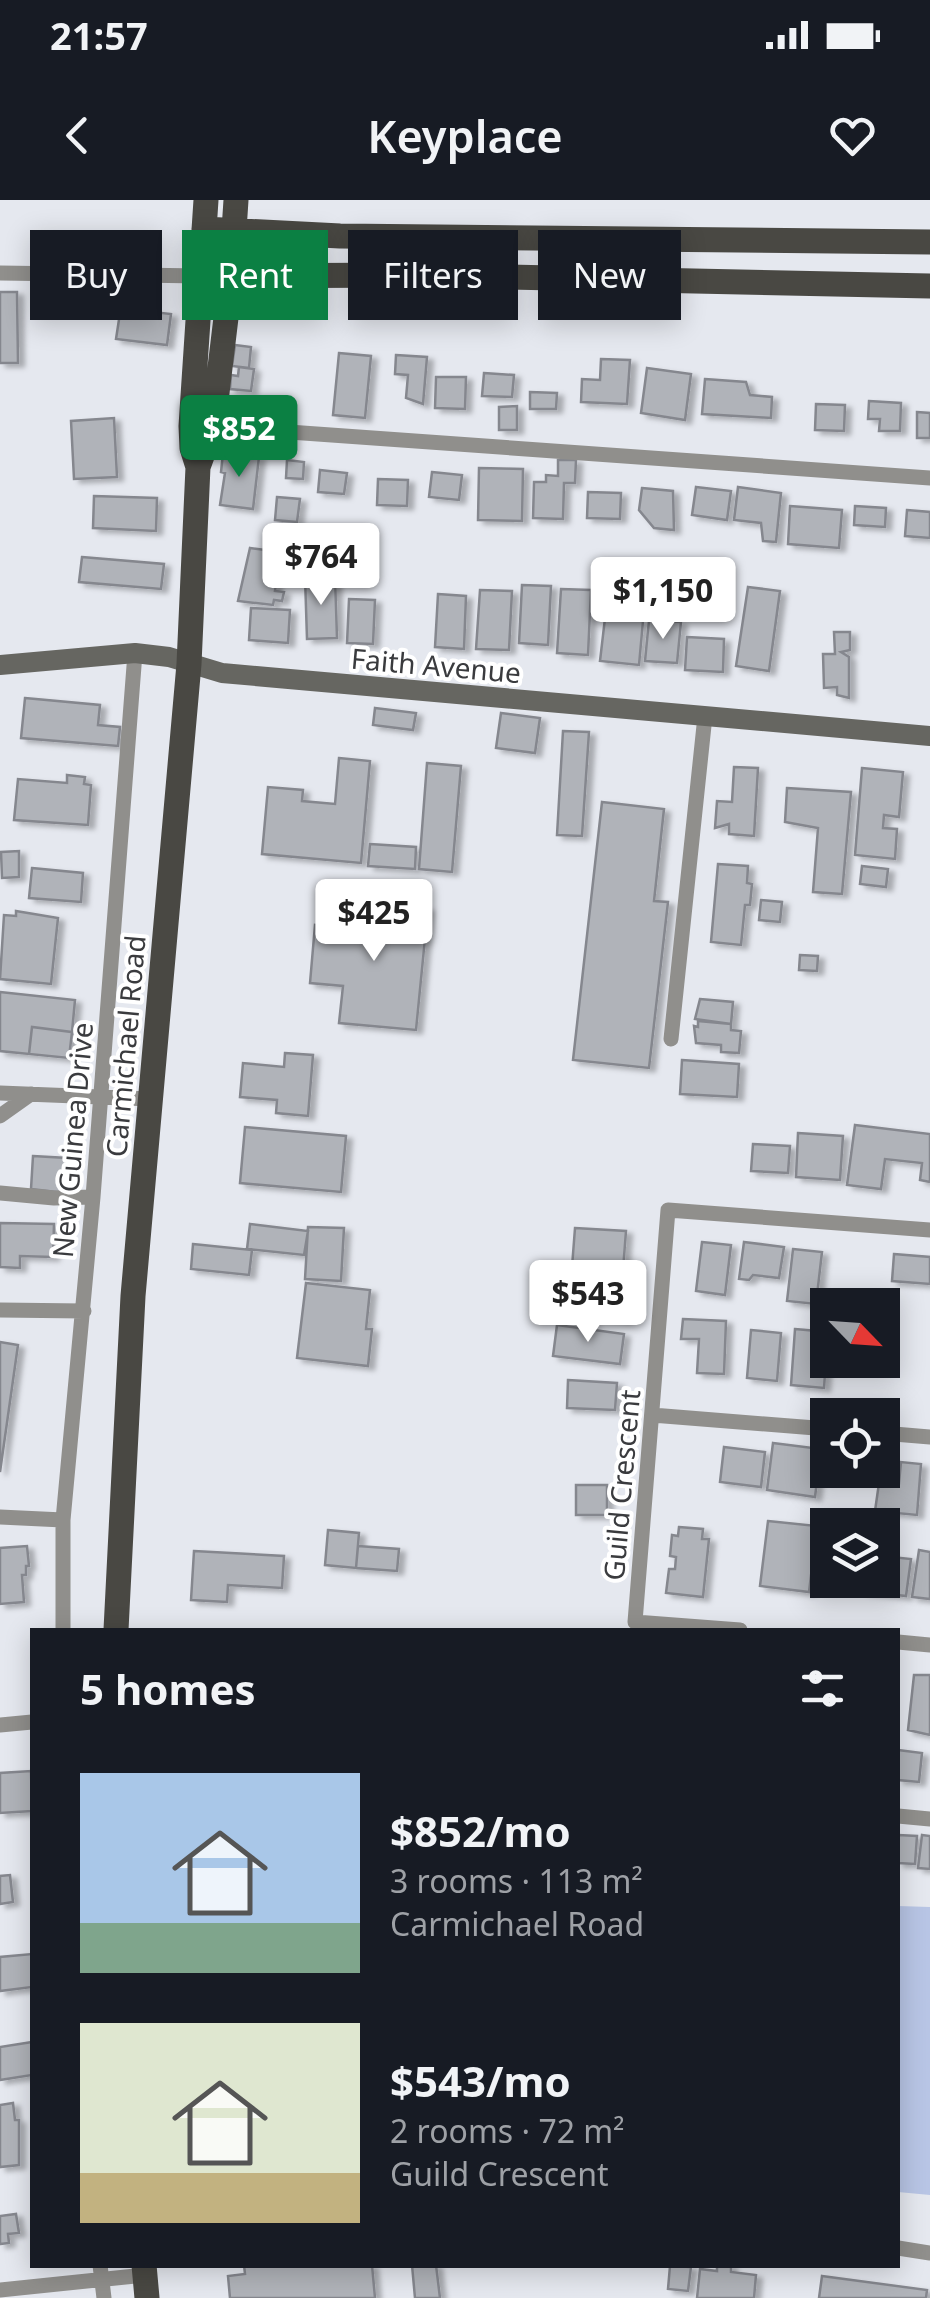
<!DOCTYPE html>
<html lang="en">
<head>
<meta charset="utf-8">
<style>
	body { margin:0; font-family:"Noto Sans",sans-serif; background:#242831; color:#f1f3f6; height:100vh; display:flex; flex-direction:column; font-size:38px; white-space:nowrap }
	* { box-sizing:border-box; margin:0 }
	p { font-size:32px; color:#9ea1a6 }
	.icon { flex:none; width:55px; height:55px; fill:none; stroke:currentColor; stroke-width:2; stroke-linecap:round; stroke-linejoin:round }
	.map { position:relative; flex:1; overflow:hidden }
	.panel { position:absolute; left:30px; top:1428px; width:870px; height:640px; display:flex; flex-direction:column; background:#171b24; border-radius:0px; box-shadow:0 5px 25px #0003 }
	.panel>* { flex:none }
	.top-card { position:absolute; left:30px; top:30px; width:870px; height:90px; display:flex; gap:20px }
	.needle { width:65px; rotate:115deg }
	.buttons { position:absolute; left:810px; top:1088px; display:grid; gap:20px }
	.buttons a { display:grid; place-items:center; width:90px; height:90px; border-radius:0px; background:#171b24; box-shadow:0 5px 25px #0003; font-size:50px }
	.price { position:absolute; translate:-50% -85px; padding:0 22px; border-radius:10px; background:#fff; color:#222; font-size:32px; line-height:65px; filter:drop-shadow(0 2px 5px #0008) }
	.price::after { content:''; position:absolute; left:50%; top:60px; width:30px; height:22px; margin-left:-15px; background:inherit; clip-path:polygon(0 0,100% 0,50% 100%) }
	.price.current { background:#0b8043; color:#fff }
	ul { padding:0; list-style:none }
	li { display:flex; align-items:center; gap:30px; height:250px; padding:0 50px }
	li span { display:grid; place-items:center; flex:none; width:280px; height:200px; border-radius:0px; color:#555 }
	li>.icon { margin-inline-start:auto }
	span .icon { width:120px; height:120px; fill:#fffc; stroke-width:1 }
	li b { font-size:42px }
	h2 { display:flex; justify-content:space-between; align-items:center; height:120px; padding:0 50px; font-size:42px }
	.tag { padding:0 35px; border-radius:0px; background:#171b24; box-shadow:0 5px 25px #0003; font-size:35px; line-height:90px }
	.tag.current { background:#0b8043; color:#fff }
	.status { display:flex; justify-content:space-between; align-items:center; height:70px; padding:0 50px; background:#171b24; direction:ltr }
	.status svg { height:28px; fill:currentColor }
	header { display:flex; justify-content:space-between; align-items:center; height:130px; padding:0 50px; background:#171b24; font-size:45px; font-weight:600 }
	.map>svg:first-child { display:block }
	.green { fill:#b8c5e5 }
	.building { fill:#b0b3b9; stroke:#85878e; stroke-width:2.5; filter:url(#shadow) }
	.lines { fill:none; stroke-linecap:round; stroke-linejoin:round }
	.street { stroke:#908f8c; stroke-width:15 }
	.secondary { stroke:#666661; stroke-width:20 }
	.primary { stroke:#494843; stroke-width:25 }
	.labels { text-anchor:middle; dominant-baseline:central; stroke-width:8; stroke-linejoin:round; paint-order:stroke }
	.street-label { font-size:28px; fill:#3a3b3e; stroke:#fff }
</style>
</head>
<body>
<div class="status"><b>21:57</b><svg viewBox="0 0 49 12"><path d="M0 12V9h3v3zM5 12V6h3v6zM10 12V3h3v9zM15 12V0h3v12zM26 1h20v11H26zM47 4h2v5h-2z"/></svg></div>
<header><svg class="icon" aria-label="back" viewBox="0 0 24 24"><path d="M15 5l-7 7 7 7"/></svg>Keyplace<svg class="icon" aria-label="heart" viewBox="0 0 24 24"><path d="M12 20l-8-8c-3-5 5-10 8-4 3-6 11-1 8 4z"/></svg></header>
<div class="map">
<svg width="930" height="2098" viewBox="0 0 930 2098">
	<defs>
		<filter id="shadow"><feDropShadow dx="6" dy="3.5" stdDeviation="2.5" flood-color="#0004"/></filter>
	</defs>
	<rect width="100%" height="100%" fill="#e5e8ef"/>
	<path class="green" d="M898,1706l32,1v288l-32,-3z"/>
	<path class="building" d="M74,80l46,7 -3,19 -46,-7z
		M0,92h17l1,71h-18z
		M135,101l10,2 -1,8 27,3 -4,31 -51,-6 4,-26 9,2z
		M235,145l16,2 -2,21 -17,-2z
		M339,153l32,3 -6,62 -32,-3z
		M396,155l31,2 -4,47 -17,-6 2,-23 -13,-1z
		M601,159l29,1 -3,44 -46,-2 1,-23 18,1z
		M239,167l15,2 -3,22 -21,-2 1,-14 7,1z
		M647,168l44,6 -6,46 -44,-7z
		M484,173l30,2 -2,22 -30,-1z
		M436,177h30l-1,32 -30,-1z
		M705,179l41,3 4,13 22,2 -1,21 -69,-4z
		M530,192l27,1 -1,16h-26z
		M869,201l32,2 -1,28h-21l1,-12h-12z
		M816,204l29,1 -1,26 -29,-1z
		M517,206v24h-18v-23z
		M917,212l13,1v25h-13z
		M114,218l3,59 -43,2 -3,-58z
		M223,253l36,4 -6,52 -33,-4 5,-32 -4,-1z
		M287,260l17,2 -1,17 -17,-1z
		M558,260h18l-1,23h-11l-1,36 -30,-1 1,-36h12v-7l12,1z
		M479,268l44,1 -1,52 -44,-1z
		M320,270l27,3 -3,21 -26,-2z
		M432,272l30,3 -3,25 -30,-3z
		M378,279l30,1 -1,26 -30,-1z
		M696,287l35,4 -4,29 -35,-5z
		M738,287l43,6 -5,49 -13,-1 -2,-18 -27,-3z
		M642,288l31,3 1,39 -20,-2 -15,-18z
		M588,292l33,1 -1,26 -33,-1z
		M94,296l63,2 -1,33 -63,-3z
		M277,297l23,2 -3,23 -22,-2z
		M790,306l52,4 -3,38 -51,-4z
		M855,306l31,2 -1,19 -31,-2z
		M907,310l23,2v26l-25,-2z
		M250,348l31,4 -6,39 9,1 -2,9 -8,-1 -1,5 -35,-4z
		M82,357l82,7 -3,25 -82,-7z
		M335,376l2,62 -30,1 -2,-62z
		M522,385l29,1 -3,59 -29,-2z
		M748,387l32,4 -11,80 -33,-5z
		M561,389l30,1 -3,65 -31,-2z
		M480,390l32,1 -3,59 -33,-1z
		M438,394l28,2 -2,53 -29,-2z
		M349,399l26,1 -2,44 -26,-1z
		M251,408l39,2 -2,33 -39,-3z
		M605,418l38,3 -4,44 -39,-4z
		M649,420l32,2 -4,41 -32,-2z
		M834,432h16v18l-9,2 8,5v41l-12,-3v-8l-13,1 -1,-34h12z
		M687,437l37,2 -1,33 -38,-2z
		M25,498l75,7 -2,20 22,2 -2,19 -97,-8z
		M375,508l41,5 -3,17 -40,-5z
		M501,513l39,5 -5,35 -39,-5z
		M563,531l26,1 -7,104 -25,-1z
		M339,558l31,3 -9,102 -99,-9 6,-67 35,3 -1,11 33,3z
		M427,563l34,3 -9,106 -33,-3z
		M734,567l24,1 -4,68 -25,-2v-10l-14,4 2,-27 15,1z
		M862,568l41,4 -4,45 -15,-2 -1,13 14,1 -2,30 -40,-4z
		M67,575l18,2 -1,7 7,1 -3,40 -74,-5 4,-41 49,4z
		M787,588l64,4 -9,102 -29,-2 5,-64 -33,-6z
		M602,602l62,7 -10,92 14,1 -19,166 -76,-8z
		M370,644l46,3 -1,22 -47,-3z
		M19,651v26l-17,1 -1,-26z
		M718,664l30,2 -1,17 5,1 -2,21h-5l-4,40 -30,-3z
		M862,666l26,3 -2,18 -26,-3z
		M32,668l51,5 -2,29 -52,-4z
		M350,700l78,8 -12,122 -77,-7 4,-37 -33,-3 5,-58 33,4z
		M761,700l21,2 -2,20 -21,-2z
		M16,711l42,7 -7,66 -51,-5 4,-64 12,1z
		M800,755l18,1 -1,15 -18,-1z
		M0,792l75,8 -3,32 -40,-5 -3,27 -29,-3z
		M700,799l33,3 -2,22 -36,-5z
		M698,821l33,3v6l10,1 -2,22 -18,-1v-7l-25,-2 -2,-17 4,1z
		M32,827l40,5 -3,26 -40,-4z
		M285,853l28,2 -5,61 -32,-3 1,-13 -37,-3 3,-34 41,4z
		M682,860l57,4 -2,33 -57,-3z
		M855,925l75,9v48l-10,-2 2,-17 -37,-4 -4,30 -34,-4z
		M245,927l101,9 -5,56 -101,-9z
		M798,933l45,3 -3,44 -44,-3z
		M753,944l37,2 -2,27 -37,-2z
		M33,956l34,2 -2,35 -34,-4z
		M0,1023l54,1 -1,33 -33,-1v12l-20,-1z
		M250,1024l58,7 -4,24 -57,-6z
		M308,1027l36,1 -3,53 -36,-2z
		M575,1028l51,3 -3,39 -51,-3z
		M702,1042l29,3 -6,50 -29,-4z
		M744,1042l40,5 -5,31 -26,-3 -4,5 -10,-1z
		M193,1044l59,6 -3,25 -58,-6z
		M793,1049l29,3 -6,52 -29,-3z
		M894,1054l36,3v27l-38,-3z
		M575,1079l54,10 -5,30 -54,-10z
		M306,1083l64,7 -4,39h6l-4,37 -71,-8z
		M683,1119l43,2 -2,53 -27,-1 2,-34h-18z
		M557,1125l67,9 -4,30 -67,-8z
		M795,1129l33,3 -4,56 -33,-3z
		M751,1130l30,3 -4,48 -30,-3z
		M0,1142l18,3 -18,127z
		M568,1180l49,3 -2,27 -48,-2z
		M773,1243l48,6 -6,48 -48,-7z
		M724,1247l41,5 -4,35 -41,-5z
		M882,1262l13,1 -2,19 6,1 2,-21 20,2 -4,51 -42,-4z
		M576,1285h31v30h-31z
		M768,1321l49,5 -8,66 -49,-6z
		M679,1327l24,2 -1,10h7l-6,58 -37,-4 3,-24h6l1,-12 -6,-1 2,-21 6,1z
		M328,1330l31,3 -3,35 -31,-3z
		M27,1346l2,20h-3v9h-4l2,27 -24,2v-56z
		M358,1346l41,3 -2,22 -41,-3z
		M919,1350l11,2v47l-18,-2z
		M194,1351l90,5 -2,32 -54,-3 -1,17 -36,-2z
		M817,1356l11,1v23h23l-1,6 -36,-4z
		M882,1356l29,3 -5,37 -43,-5 1,-11h18z
		M914,1475h16v60l-22,-5z
		M898,1550l24,3 -3,29 -21,-2z
		M31,1571l1,40 -32,2v-40z
		M898,1635l19,1 -2,28 -17,-1z
		M922,1635l8,1v33l-12,-1z
		M10,1675l3,27 -13,2v-28z
		M32,1754v33l-32,4v-34z
		M32,1842v33l-32,5v-33z
		M13,1903l2,17h4v45l-19,2v-62z
		M16,2014l3,19 -11,1 1,9 -9,1v-28z
		M244,2065h128l3,33h-145l-2,-22 17,-2z
		M412,2065h24l4,33h-25z
		M717,2065h14v7l25,3 -2,23h-57l3,-29 17,2z
		M670,2066l21,1 -3,24 -20,-2z
		M822,2076l105,14 -1,8h-107z"/>
	<g class="lines">
		<path class="street" d="M0,73l202,3
			M206,226l724,52
			M671,839l34,-323
			M0,893l151,6
			M0,916l31,-22
			M0,993l54,5 39,-1
			M0,1110l84,1
			M652,1215l176,14
			M882,1233l48,4
			M0,1317l63,3
			M63,1430v-110l30,-323 42,-544
			M740,1430l-105,-8 33,-412 262,20
			M898,1442l32,3
			M0,1525l32,-3
			M898,1616l32,3
			M898,2048l32,5
			M100,2065l4,33
			M0,2090l145,-15"/>
		<path class="secondary" d="M0,465l135,-12 34,4 53,16 708,63"/>
		<path class="primary" d="M204,29l136,7 590,6
			M202,76l216,-1 512,11
			M198,267l15,-41 18,-150 5,-76
			M116,1430l17,-334 56,-632 9,-197 -6,-19 -1,-22 15,-226
			M144,2065l3,33"/>
	</g>
	<g class="labels">
		<g class="street-label">
			<text transform="translate(436 465) rotate(5)">Faith Avenue</text>
			<text transform="translate(125 846) rotate(-85)">Carmichael Road</text>
			<text transform="translate(72 940) rotate(-85)">New Guinea Drive</text>
			<text transform="translate(621 1285) rotate(-85)">Guild Crescent</text>
		</g>
	</g>
</svg>
<div class="buttons">
<a><svg class="needle" viewBox="-14 -14 28 28"><path d="M0-13l5 13h-10z" fill="#e53935"/><path d="M0 13l5-13h-10z" fill="#9ea1a6"/></svg></a>
<a><svg class="icon" aria-label="locate" viewBox="0 0 24 24"><circle cx="12" cy="12" r="6"/><path d="M12 2v4M12 18v4M2 12h4M18 12h4"/></svg></a>
<a><svg class="icon" aria-label="layers" viewBox="0 0 24 24"><path d="M12 4l9 5-9 5-9-5zM3 14l9 5 9-5"/></svg></a>
</div>
<b class="price current" style="left:239px;top:280px">$852</b>
<b class="price" style="left:321px;top:408px">$764</b>
<b class="price" style="left:663px;top:442px">$1,150</b>
<b class="price" style="left:374px;top:764px">$425</b>
<b class="price" style="left:588px;top:1145px">$543</b>
<div class="top-card">
<a class="tag">Buy</a>
<a class="tag current">Rent</a>
<a class="tag">Filters</a>
<a class="tag">New</a>
</div>
<section class="panel">
<h2>5 homes<svg class="icon" aria-label="filters" viewBox="0 0 24 24"><path d="M4 7h16M4 17h16"/><circle cx="9" cy="7" r="2"/><circle cx="15" cy="17" r="2"/></svg></h2>
<ul>
<li><span style="background:linear-gradient(#a9c7e8 75%,#7fa58c 0)"><svg class="icon" aria-label="home" viewBox="0 0 24 24"><path d="M3 11l9-7 9 7M6 9v11h12V9"/></svg></span><div><b>$852/mo</b><p>3 rooms · 113 m²</p><p>Carmichael Road</p></div></li>
<li><span style="background:linear-gradient(#dfe7d0 75%,#c2b280 0)"><svg class="icon" aria-label="home" viewBox="0 0 24 24"><path d="M3 11l9-7 9 7M6 9v11h12V9"/></svg></span><div><b>$543/mo</b><p>2 rooms · 72 m²</p><p>Guild Crescent</p></div></li>
</ul>
</section>
</div>
</body>
</html>
